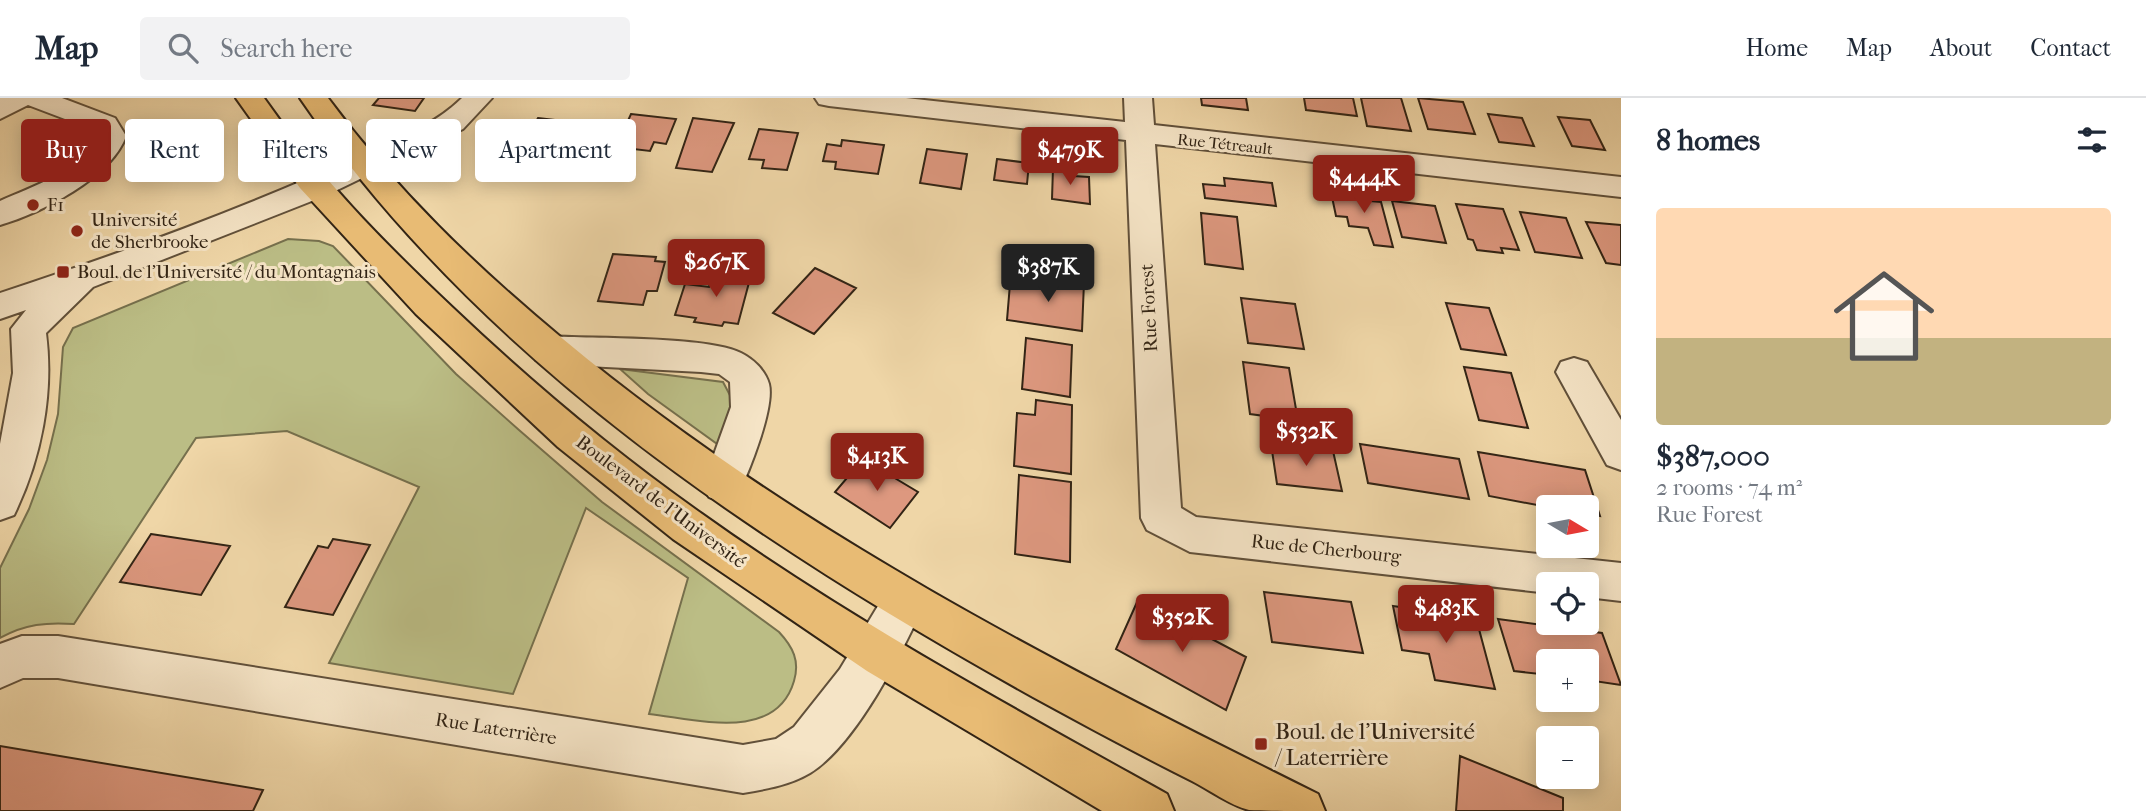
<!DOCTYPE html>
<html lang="en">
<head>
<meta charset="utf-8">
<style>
	body { margin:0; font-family:"IM FELL French Canon",serif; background:#f2f2f3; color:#1f2937; height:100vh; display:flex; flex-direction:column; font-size:26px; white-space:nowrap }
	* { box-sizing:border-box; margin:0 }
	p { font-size:23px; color:#747a83 }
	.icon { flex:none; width:38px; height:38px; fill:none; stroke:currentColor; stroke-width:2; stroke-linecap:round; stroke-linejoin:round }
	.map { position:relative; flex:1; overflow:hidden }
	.sheet { display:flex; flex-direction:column; background:#fff; width:525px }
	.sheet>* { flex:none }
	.guide { position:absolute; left:21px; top:21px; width:665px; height:63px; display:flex; gap:14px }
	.needle { width:46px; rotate:100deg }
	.controls { position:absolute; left:1536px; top:397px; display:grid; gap:14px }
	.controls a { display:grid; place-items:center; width:63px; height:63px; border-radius:7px; background:#fff; box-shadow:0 4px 18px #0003; font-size:35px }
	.price { position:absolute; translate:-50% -60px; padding:0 16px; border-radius:7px; background:#8f2418; color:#fff; font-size:23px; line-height:46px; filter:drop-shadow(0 2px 4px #0008) }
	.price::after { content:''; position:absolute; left:50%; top:42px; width:21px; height:16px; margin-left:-10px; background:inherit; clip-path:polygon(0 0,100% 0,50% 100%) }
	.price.current { background:#222; color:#fff }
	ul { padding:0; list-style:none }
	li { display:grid; align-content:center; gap:14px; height:371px; padding:0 35px }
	li span { display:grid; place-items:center; height:217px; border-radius:7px; color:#555 }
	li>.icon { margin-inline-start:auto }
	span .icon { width:126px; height:126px; fill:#fffc; stroke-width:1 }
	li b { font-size:30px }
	h2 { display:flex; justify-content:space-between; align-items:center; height:84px; padding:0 35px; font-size:30px }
	.tag { padding:0 24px; border-radius:7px; background:#fff; box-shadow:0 4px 18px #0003; font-size:24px; line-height:63px }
	.tag.current { background:#8f2418; color:#fff }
	header { display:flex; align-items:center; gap:42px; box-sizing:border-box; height:98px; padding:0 35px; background:#fff; border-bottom:2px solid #e0e1e3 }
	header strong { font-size:33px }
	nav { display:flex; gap:38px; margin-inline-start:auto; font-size:24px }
	.search { width:490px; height:63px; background:#f2f2f3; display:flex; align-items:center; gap:18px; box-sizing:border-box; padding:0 24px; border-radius:7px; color:#747a83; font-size:26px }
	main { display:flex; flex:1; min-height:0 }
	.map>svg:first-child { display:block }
	.green { fill:#bbbd85; stroke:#76704d; stroke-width:2 }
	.building { fill:#dd987f; stroke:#322415; stroke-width:2 }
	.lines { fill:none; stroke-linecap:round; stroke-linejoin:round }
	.minor-casing { stroke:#61503a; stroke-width:4 }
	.major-casing { stroke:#322415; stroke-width:4 }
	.minor { fill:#f5e4c6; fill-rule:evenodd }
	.major { fill:#e8bb74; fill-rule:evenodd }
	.poi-dot { fill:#8f2418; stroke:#f5e4c6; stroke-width:2.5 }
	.labels { text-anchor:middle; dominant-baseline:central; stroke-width:6; stroke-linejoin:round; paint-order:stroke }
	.far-street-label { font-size:16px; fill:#322415; stroke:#f5e4c6 }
	.poi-label { font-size:19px; fill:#322415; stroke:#f5e4c6; text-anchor:start }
	.street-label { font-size:19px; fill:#322415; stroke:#f5e4c6 }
	.near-poi-label { font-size:23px; fill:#322415; stroke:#f5e4c6; text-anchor:start }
</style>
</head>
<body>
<header>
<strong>Map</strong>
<div class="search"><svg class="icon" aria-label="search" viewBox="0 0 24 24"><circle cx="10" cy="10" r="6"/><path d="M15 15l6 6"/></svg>Search here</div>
<nav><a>Home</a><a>Map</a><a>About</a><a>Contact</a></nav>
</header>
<main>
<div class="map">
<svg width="1621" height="713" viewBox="0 0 1621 713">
	<rect width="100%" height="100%" fill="#efd6a7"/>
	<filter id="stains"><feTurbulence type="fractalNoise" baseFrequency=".00286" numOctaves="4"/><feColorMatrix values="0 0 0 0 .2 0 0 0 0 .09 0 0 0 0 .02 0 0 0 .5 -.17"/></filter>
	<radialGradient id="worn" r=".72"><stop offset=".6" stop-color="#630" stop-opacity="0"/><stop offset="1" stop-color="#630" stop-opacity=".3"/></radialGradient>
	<path class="green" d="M288,141l31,2 14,5 123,128 63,56 83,72 177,130c14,15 21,29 15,49 -18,62 -98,38 -145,33l39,-136 -102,-70 -73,186 -184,-31 90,-176 -132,-56 -91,7 -122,186c-27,-2 -49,0 -74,14v-70l29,-59 18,-49 11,-46 5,-67 10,-19z
		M620,271l103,13 10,19 -13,45 -72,-52z"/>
	<path class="building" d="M379,0h45l-9,13 -42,-6z
		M1201,0h45l2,12 -46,-5z
		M1304,0h49l4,18 -51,-6z
		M1361,0h40l10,33 -44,-5z
		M1418,0l45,4 12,32 -47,-5z
		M631,16l45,5 -10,25 -12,-2 -4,9 -34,-4z
		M1488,16l34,4 12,28 -35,-4z
		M1558,19l32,3 15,30 -33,-4z
		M538,20l43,5 -18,33 -44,-5z
		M693,20l41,5 -22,49 -36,-4z
		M759,31l39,4 -11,37 -25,-2 2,-8 -15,-1z
		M842,42l42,5 -6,29 -43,-5 1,-7 -13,-1 4,-17 14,2z
		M927,51l40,5 -6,35 -41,-6z
		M997,61l32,4 -2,21 -33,-4z
		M1053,70l21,3v5l15,1 1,27 -38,-5z
		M1224,80l48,5 4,23 -71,-8 -2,-14 22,2z
		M1334,93l36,3 1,7 10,1 12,45 -19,-2 -6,-17 -19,-2 -2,-9 -11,-1 -4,-19h3z
		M1392,103l43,5 11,37 -44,-6z
		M1456,106l47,5 16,41 -18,-2 2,5 -26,-3 -4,-10 -5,-1z
		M1520,114l46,6 16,40 -47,-6z
		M1201,115l36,4 6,52 -38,-5z
		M1586,124l35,3v40l-15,-2z
		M613,156l43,3 -1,4 10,1 -8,29h-10l-4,14 -45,-4z
		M815,170l41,20 -42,46 -41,-21z
		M714,172l37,5 -13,49 -14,-2 -2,4 -28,-4 2,-4 -21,-3 10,-31 24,3z
		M1038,178l46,6 -2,49 -75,-11 3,-36 27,3z
		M1241,200l54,6 9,45 -56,-6z
		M1446,205l43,5 17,47 -45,-6z
		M1026,240l46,7 -2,52 -48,-8z
		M1243,264l46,6 8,47 -10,-1 1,5 -38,-5z
		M1464,269l47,6 17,55 -49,-8z
		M1036,302l36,5 -1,69 -57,-8 3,-53 18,2z
		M1271,346l62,7 9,40 -65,-7z
		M1360,346l99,15 10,40 -101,-16z
		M1478,354l107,18 15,46 -13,-2v-6h-34l-64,-12z
		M863,361l55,33 -28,36 -55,-36z
		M1019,377l52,7 -1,80 -55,-8z
		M151,436l79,12 -29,49 -81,-13z
		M333,441l37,6 -37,70 -48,-8 33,-61 10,2z
		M1264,494l87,10 12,51 -91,-11z
		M1138,502l108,57 -20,53 -110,-61z
		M1393,508l83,12 19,71 -60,-9 -6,-26 -27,-4z
		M1498,521l104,14 19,52 -34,-5v-18h-38v13l-35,-4z
		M0,648l263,44 -10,21h-253z
		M1460,658l103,42v13h-107z"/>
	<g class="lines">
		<defs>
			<path id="minor" d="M0,0h62l53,20 11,18c-15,42 -85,77 -126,89v-24c31,-14 84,-31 97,-65l-3,-6 -66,-25 -28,14z
				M462,0h30l-29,31 -136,66 -234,92 -47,46c8,61 -5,127 -32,182l-14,5v-76l13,-71 -2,-44 15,-19 -26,9v-26c122,-40 244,-84 360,-138 36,-16 74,-29 102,-57z
				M815,0h91l219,24 -1,-24h28l2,27 467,52v20l-466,-53 26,364 15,9 425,46v38l-34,-4v-13h-38v9l-359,-41 -43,-22 -6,-12 -15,-378 -297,-34 -10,-2z
				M549,238c43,3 159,0 192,17 12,6 24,17 28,31 6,24 -21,90 -32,113l-14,5 -14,-5 -6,-12 28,-78 -1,-25 -11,-8 -18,-2 -152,-8 -13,-4 -5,-10 5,-10z
				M1574,260l13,4 34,58v50l-14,-5 -51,-93 5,-10z
				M905,482l15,6 6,14c-22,49 -70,145 -116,173 -20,12 -44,16 -67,20l-685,-115h-35l-23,10v-44l22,-8h36l685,109 33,-6 18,-12 46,-58 50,-83z"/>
			<path id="major" d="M236,0h28c54,78 120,145 189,210 78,74 161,144 249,206 147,105 307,192 465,280l7,17h-72l-235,-140 -194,-132 -115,-92 -142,-133 -116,-126z
				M300,0h28c68,92 147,168 235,241 228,190 491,324 755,455l7,17c-20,0 -57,0 -76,-1 -20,-5 -39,-20 -57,-29 -54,-27 -106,-55 -159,-84 -274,-153 -553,-336 -733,-599z"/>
		</defs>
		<use href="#minor" class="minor-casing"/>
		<use href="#major" class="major-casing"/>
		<use href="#minor" class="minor"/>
		<use href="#major" class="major"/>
	</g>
	<g class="poi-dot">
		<circle cx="33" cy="107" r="7"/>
		<circle cx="77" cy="133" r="7"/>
		<rect x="56" y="167" width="14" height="14" rx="3.5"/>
		<rect x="1254" y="639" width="14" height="14" rx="3.5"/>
	</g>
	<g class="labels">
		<g class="far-street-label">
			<text transform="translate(1225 46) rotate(6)">Rue Tétreault</text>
		</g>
		<g class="poi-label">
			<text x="47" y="107">F1</text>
			<text x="91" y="122">Université<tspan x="91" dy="22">de Sherbrooke</tspan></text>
			<text x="77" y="174">Boul. de l'Université / du Montagnais</text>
		</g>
		<g class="street-label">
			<text transform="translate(1149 210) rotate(-93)">Rue Forest</text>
			<text transform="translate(661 404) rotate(37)">Boulevard de l'Université</text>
			<text transform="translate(1326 451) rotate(6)">Rue de Cherbourg</text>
			<text transform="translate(496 631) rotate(9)">Rue Laterrière</text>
		</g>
		<g class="near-poi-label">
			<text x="1275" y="633">Boul. de l'Université<tspan x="1275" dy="26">/ Laterrière</tspan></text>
		</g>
	</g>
	<rect width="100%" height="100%" filter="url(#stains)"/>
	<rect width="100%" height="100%" fill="url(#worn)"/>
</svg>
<div class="controls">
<a><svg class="needle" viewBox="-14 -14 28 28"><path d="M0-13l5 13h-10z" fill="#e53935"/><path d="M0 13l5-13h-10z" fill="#747a83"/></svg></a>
<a><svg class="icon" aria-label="locate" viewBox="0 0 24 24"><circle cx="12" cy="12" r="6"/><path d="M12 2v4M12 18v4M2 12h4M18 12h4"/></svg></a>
<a>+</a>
<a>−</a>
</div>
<b class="price" style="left:1070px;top:89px">$479K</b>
<b class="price" style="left:1364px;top:117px">$444K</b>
<b class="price" style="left:716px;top:201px">$267K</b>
<b class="price current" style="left:1048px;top:206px">$387K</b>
<b class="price" style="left:1306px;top:370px">$532K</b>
<b class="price" style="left:877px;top:395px">$413K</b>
<b class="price" style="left:1446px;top:547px">$483K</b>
<b class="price" style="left:1182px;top:556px">$352K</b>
<div class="guide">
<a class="tag current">Buy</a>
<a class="tag">Rent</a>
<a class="tag">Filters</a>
<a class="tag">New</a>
<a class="tag">Apartment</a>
</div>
</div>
<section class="sheet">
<h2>8 homes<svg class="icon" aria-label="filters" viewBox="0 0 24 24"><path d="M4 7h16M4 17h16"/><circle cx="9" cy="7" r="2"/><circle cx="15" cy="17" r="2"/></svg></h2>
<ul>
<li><span style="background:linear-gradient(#ffd9b3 60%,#c2b280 0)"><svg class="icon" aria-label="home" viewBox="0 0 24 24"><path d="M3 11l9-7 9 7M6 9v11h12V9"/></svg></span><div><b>$387,000</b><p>2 rooms · 74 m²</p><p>Rue Forest</p></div></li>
</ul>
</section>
</main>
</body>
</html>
